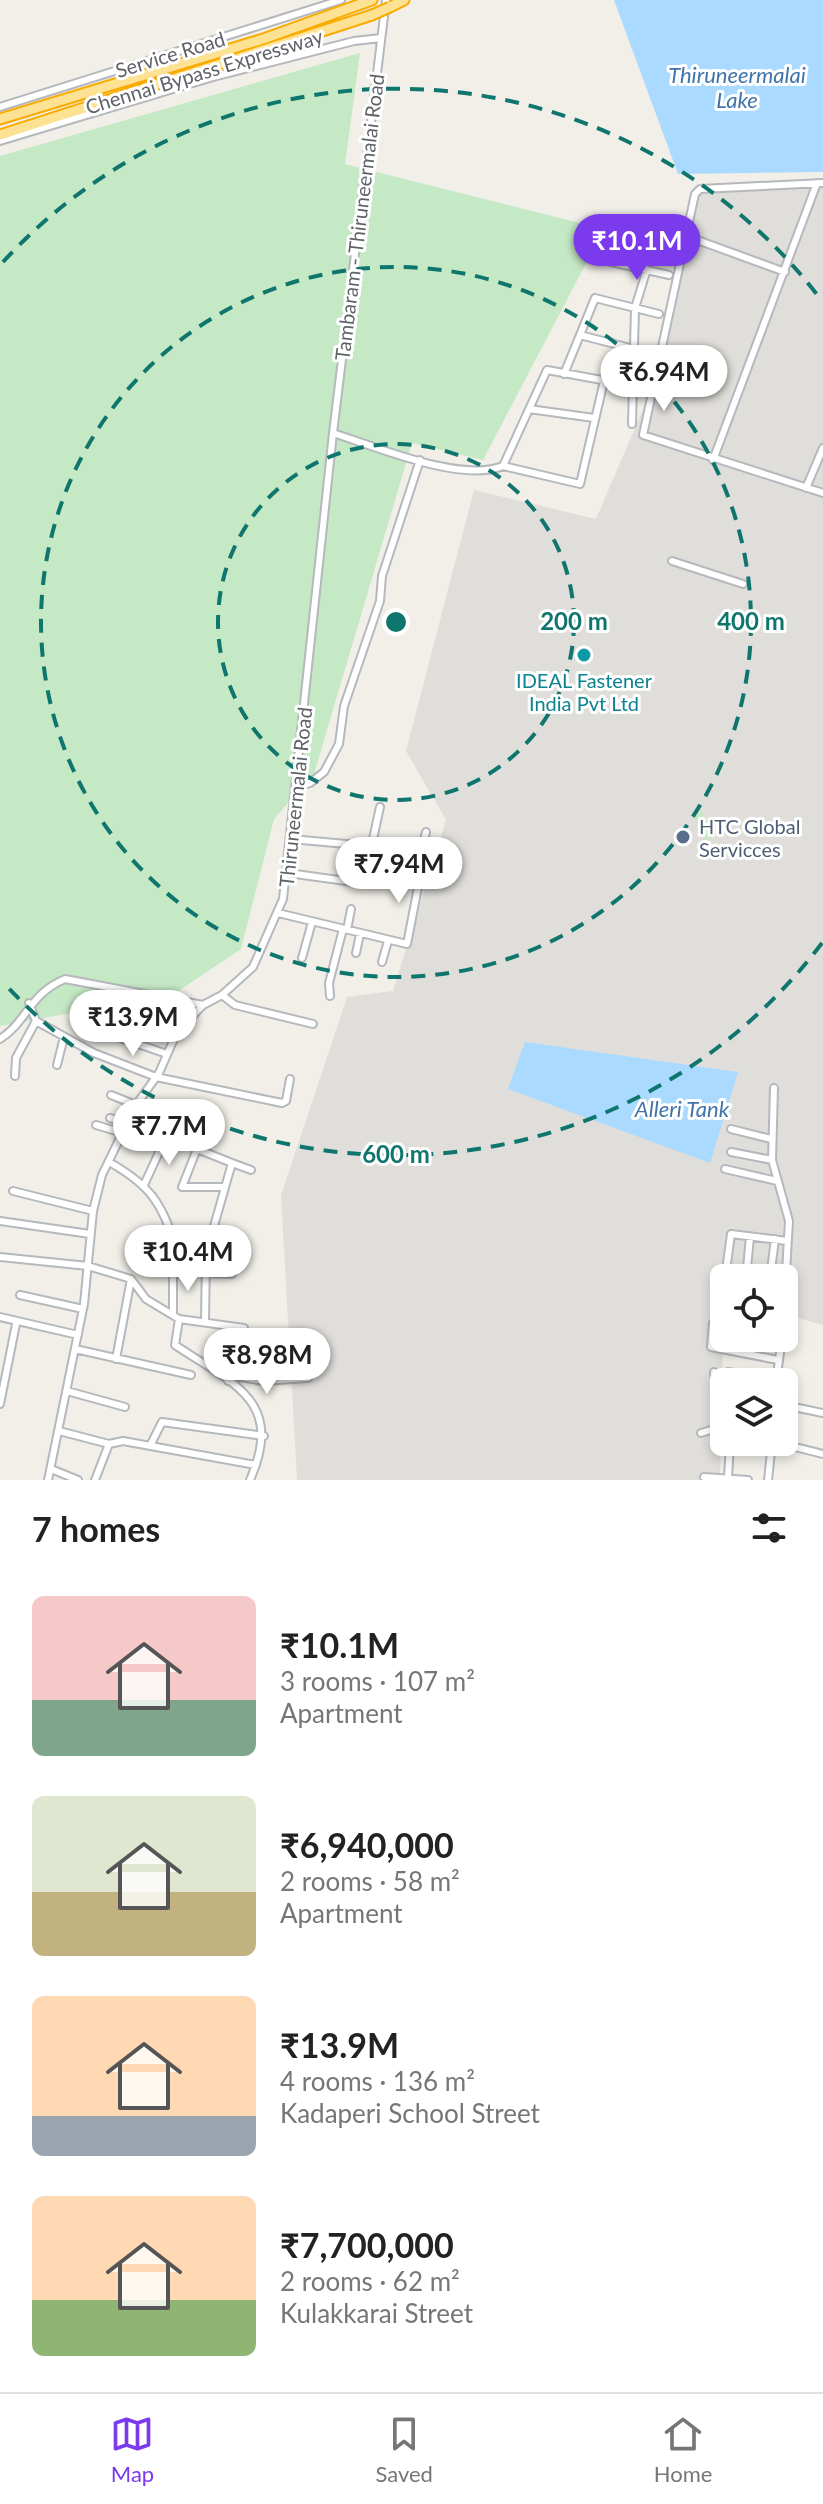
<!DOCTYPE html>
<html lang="en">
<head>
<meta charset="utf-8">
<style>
	body { margin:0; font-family:Lato,sans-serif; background:#f6f6f6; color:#222; height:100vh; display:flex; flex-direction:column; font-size:30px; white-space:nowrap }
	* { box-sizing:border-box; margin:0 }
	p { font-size:26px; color:#767676 }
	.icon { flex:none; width:44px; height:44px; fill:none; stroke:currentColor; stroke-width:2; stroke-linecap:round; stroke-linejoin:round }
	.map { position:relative; height:1480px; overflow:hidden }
	.side { display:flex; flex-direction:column; background:#fff; flex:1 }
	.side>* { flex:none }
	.fabs { position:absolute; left:710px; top:1264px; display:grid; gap:16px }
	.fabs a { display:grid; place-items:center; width:88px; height:88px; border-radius:12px; background:#fff; box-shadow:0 4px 12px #0003; font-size:40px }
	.price { position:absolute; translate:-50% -68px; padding:0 18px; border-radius:28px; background:#fff; color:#222; font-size:26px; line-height:52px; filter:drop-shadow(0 2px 4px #0008) }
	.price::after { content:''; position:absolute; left:50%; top:48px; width:24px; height:18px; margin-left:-12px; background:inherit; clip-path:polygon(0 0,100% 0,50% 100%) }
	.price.selected { background:#7c3aed; color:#fff }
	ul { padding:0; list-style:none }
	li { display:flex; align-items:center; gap:24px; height:200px; padding:0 32px }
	li span { display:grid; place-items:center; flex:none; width:224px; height:160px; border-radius:12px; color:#555 }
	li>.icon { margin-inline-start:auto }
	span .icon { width:96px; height:96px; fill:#fffc; stroke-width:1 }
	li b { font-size:34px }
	h2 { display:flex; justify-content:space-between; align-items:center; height:96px; padding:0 32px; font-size:34px }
	.tabs { display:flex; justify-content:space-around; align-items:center; height:112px; border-top:2px solid #e0e0e0; background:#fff; font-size:22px; color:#767676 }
	.tabs a { display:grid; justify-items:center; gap:4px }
	.tabs .selected { color:#7c3aed }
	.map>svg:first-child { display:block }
	.industrial { fill:#e0deda }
	.green { fill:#c5e8c5 }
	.water { fill:#aadaff }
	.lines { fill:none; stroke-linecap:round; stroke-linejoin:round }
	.minor-casing { stroke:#b5b8bc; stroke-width:10 }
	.highway-casing { stroke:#f9ab00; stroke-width:13 }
	.minor { stroke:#fff; stroke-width:6 }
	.highway { stroke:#fde293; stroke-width:9 }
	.highway-bridge-casing { stroke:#f9ab00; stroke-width:13; stroke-linecap:butt }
	.highway-bridge { stroke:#fde293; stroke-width:9 }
	.ring { fill:none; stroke:#0f766e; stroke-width:4; stroke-dasharray:14 10 }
	.culture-dot { fill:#0f9aa8; stroke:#fff; stroke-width:3 }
	.service-dot { fill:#5c6f8a; stroke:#fff; stroke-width:3 }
	.labels { text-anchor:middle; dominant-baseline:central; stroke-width:6; stroke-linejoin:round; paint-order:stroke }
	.street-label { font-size:20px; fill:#5f6368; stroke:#fff }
	.culture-label { font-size:20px; fill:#0d838f; stroke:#fff }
	.service-label { font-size:20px; fill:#4e5e75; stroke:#fff; text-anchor:start }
	.water-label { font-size:22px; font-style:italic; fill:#4174aa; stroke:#fff }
	.centre { fill:#0f766e; stroke:#fff; stroke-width:4 }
	.ring-label { font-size:24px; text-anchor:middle; font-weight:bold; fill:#0f766e; stroke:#fff; stroke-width:6; stroke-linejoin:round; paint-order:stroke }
</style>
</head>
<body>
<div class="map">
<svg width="823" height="1480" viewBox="0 0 823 1480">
	<rect width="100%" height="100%" fill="#f1efe8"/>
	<path class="industrial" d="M823,185v1140l-39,-11v-36h-60l-4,202h-423l-16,-285 66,-198 46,-6 53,-171 -40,-69 68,-261 122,29 54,-126 45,-203z"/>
	<path class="green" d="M360,53l-15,111 259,65 -121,231 -71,-17 -98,331 -40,45 -33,130 -67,45 -174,32v-870z
		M702,812l13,24 -9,5 -13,-25z"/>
	<path class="water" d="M614,0h209v172l-145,2z
		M525,1042l213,30 -28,91 -202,-74z"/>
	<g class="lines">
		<defs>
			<path id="minor" d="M0,107l341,-107
				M0,141l213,-64 141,-36 27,-3
				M823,183l-123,6 -5,5 -52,241 180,58
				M689,237l96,35
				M611,262l58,13
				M580,335l15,-37 64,16
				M564,374l16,-39 73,19
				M529,409l65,9
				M632,424l3,-116 12,-39
				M333,433c44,14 128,50 170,33l44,-96 88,16
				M713,460l104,-277
				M503,466l77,18 24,-103
				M806,488l17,-40
				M672,561l71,23
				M296,787l14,-4 14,-11 15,-28 5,-38 36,-105 2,-25 38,-116
				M291,839l66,6
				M288,873l65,9
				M413,881l13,-49
				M278,913l129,31 12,-62 -53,-11 14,-64
				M347,930l4,-21
				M356,953l4,-19
				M302,958l10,-36
				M382,962l6,-21
				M222,995l13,10 78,19
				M330,996l-1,-13 14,-54
				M29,1003l7,18 58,32 62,24 126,26 4,-2 4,-22
				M93,1010l84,22
				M109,1034l58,20
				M0,1039c27,-17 29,-45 65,-60l138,26
				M57,1065l7,-28
				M15,1076l1,-18 20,-37
				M774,1088l-2,72 17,61 -5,85
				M111,1095l25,10
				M110,1118l18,5
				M96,1125l27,8
				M731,1129l40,10
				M731,1152l41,8
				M109,1162c41,23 53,41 67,85l30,7
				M232,1163l19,7
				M725,1169l52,12
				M144,1185l22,-48
				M13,1191l80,20
				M0,1221l90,13
				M207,1248l15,2
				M0,1257l88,9 43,13 15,20 33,20 65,9 -16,53
				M207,1273l25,1
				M725,1278l6,-44 56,7
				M746,1278l4,-41
				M770,1278l5,-39
				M724,1282l-3,20h3
				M20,1295l63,14
				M173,1315v-46
				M0,1317l78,18
				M179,1319l-4,26c58,39 110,55 75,135
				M205,1322l1,-68 26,-91 -35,-14 -15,38h41
				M724,1325l-11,-2 -2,24 67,13
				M75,1349l116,26
				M116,1359l15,-80
				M714,1372l2,15 8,4
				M728,1372l48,8
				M230,1375l33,6 45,-3
				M776,1382l6,-44
				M67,1391l58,16
				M0,1404l16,-80
				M784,1405l39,8
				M59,1431l50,13 14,-3 133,24
				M701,1433l23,-7
				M775,1442l48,12
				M150,1446l12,-24 102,14
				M51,1469l27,11
				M704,1477l44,3
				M728,1478l2,-36
				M48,1480l36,-176 9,-93 9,-36 34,-70 23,-32 18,-41 26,-27 19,-10 31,-28 30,-68 50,-466 53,-433
				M95,1480l14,-36
				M768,1480l4,-38"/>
			<path id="highway" d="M390,7l14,-7
				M0,119l263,-80 109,-39
				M0,135l372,-120"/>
		</defs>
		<use href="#minor" class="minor-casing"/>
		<use href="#highway" class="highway-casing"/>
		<use href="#minor" class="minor"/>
		<use href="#highway" class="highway"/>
		<defs>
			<path id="highway-bridge" d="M372,15l18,-8"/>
		</defs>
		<use href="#highway-bridge" class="highway-bridge-casing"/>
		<use href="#highway-bridge" class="highway-bridge"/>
	</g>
	<g class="ring">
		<circle cx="396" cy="622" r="178"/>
		<circle cx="396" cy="622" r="355"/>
		<path d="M822 943A533 533 0 0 1 3 982M3 262A533 533 0 0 1 822 301"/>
	</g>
	<circle class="culture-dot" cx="584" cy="655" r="8"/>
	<circle class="service-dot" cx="683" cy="837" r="8"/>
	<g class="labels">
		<g class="street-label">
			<text transform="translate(170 54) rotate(-17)">Service Road</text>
			<text transform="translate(204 71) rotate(-17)">Chennai Bypass Expressway</text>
			<text transform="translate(359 217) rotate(-83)">Tambaram - Thiruneermalai Road</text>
			<text transform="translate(295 797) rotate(-84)">Thiruneermalai Road</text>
		</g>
		<g class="culture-label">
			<text x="584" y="680">IDEAL Fastener<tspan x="584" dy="23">India Pvt Ltd</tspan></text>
		</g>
		<g class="service-label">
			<text x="699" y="826">HTC Global<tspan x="699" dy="23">Servicces</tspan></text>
		</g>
		<g class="water-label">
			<text x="737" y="74">Thiruneermalai<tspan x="737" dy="25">Lake</tspan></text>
			<text x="682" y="1108">Alleri Tank</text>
		</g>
	</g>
	<circle cx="396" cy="622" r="12" class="centre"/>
	<g class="ring-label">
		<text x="574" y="630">200 m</text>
		<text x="751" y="630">400 m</text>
		<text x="396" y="1163">600 m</text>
	</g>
</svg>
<div class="fabs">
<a><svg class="icon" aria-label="locate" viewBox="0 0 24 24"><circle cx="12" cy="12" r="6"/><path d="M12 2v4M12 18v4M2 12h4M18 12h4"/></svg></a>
<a><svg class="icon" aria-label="layers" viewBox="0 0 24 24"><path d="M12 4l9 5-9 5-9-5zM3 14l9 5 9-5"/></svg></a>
</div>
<b class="price selected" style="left:637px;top:282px">₹10.1M</b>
<b class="price" style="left:664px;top:413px">₹6.94M</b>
<b class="price" style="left:399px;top:905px">₹7.94M</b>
<b class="price" style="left:133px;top:1058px">₹13.9M</b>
<b class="price" style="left:169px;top:1167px">₹7.7M</b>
<b class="price" style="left:188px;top:1293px">₹10.4M</b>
<b class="price" style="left:267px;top:1396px">₹8.98M</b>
</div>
<section class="side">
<h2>7 homes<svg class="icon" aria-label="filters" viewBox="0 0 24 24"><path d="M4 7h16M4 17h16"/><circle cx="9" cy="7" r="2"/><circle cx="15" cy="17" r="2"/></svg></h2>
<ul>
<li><span style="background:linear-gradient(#f6c9c9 65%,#7fa58c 0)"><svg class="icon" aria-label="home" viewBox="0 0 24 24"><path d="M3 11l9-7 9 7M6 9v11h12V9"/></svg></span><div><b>₹10.1M</b><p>3 rooms · 107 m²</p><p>Apartment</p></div></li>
<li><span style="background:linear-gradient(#dfe7d0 60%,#c2b280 0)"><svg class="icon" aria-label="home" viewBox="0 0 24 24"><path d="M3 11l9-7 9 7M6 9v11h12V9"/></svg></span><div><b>₹6,940,000</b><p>2 rooms · 58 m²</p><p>Apartment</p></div></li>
<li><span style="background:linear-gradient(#ffd9b3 75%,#9aa5b1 0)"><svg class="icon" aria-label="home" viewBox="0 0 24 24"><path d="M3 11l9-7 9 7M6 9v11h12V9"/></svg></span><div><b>₹13.9M</b><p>4 rooms · 136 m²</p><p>Kadaperi School Street</p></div></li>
<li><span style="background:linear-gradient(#ffd9b3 65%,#8fb573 0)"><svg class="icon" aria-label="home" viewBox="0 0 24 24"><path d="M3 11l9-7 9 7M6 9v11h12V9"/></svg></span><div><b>₹7,700,000</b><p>2 rooms · 62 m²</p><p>Kulakkarai Street</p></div></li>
</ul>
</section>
<nav class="tabs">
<a class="selected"><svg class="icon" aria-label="map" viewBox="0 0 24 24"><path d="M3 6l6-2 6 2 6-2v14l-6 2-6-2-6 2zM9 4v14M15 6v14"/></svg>Map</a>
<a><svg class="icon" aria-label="saved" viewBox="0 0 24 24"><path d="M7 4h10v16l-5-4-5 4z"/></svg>Saved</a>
<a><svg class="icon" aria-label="home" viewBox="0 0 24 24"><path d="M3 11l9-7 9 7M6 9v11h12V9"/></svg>Home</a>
</nav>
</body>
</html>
